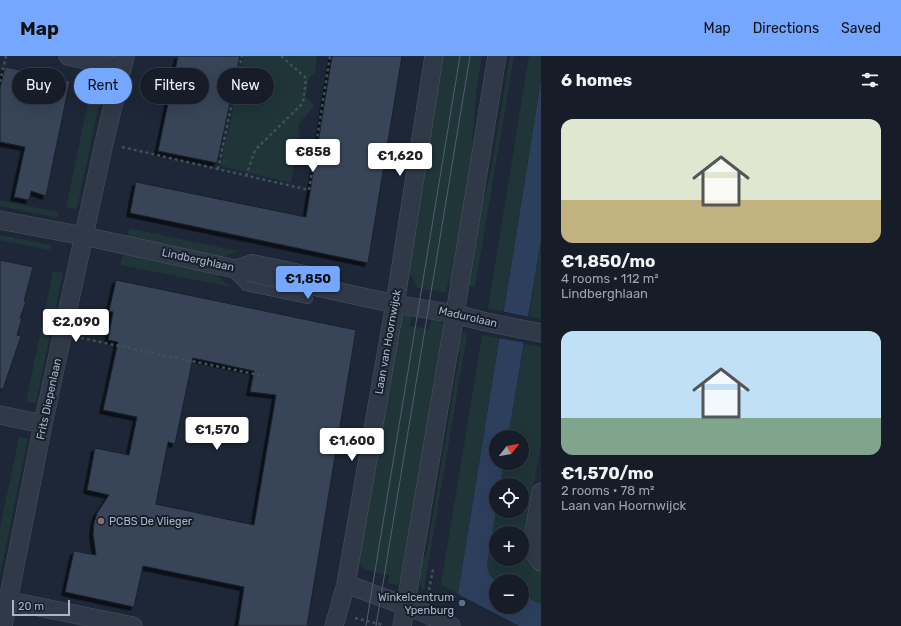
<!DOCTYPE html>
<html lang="en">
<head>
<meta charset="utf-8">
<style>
	body { margin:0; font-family:Rubik,sans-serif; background:#1f2631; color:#f1f3f6; height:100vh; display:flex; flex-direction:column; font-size:15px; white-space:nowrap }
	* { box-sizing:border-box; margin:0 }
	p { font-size:13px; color:#9ea2a8 }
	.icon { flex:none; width:22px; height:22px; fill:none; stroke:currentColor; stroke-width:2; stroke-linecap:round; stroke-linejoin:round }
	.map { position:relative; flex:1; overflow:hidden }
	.drawer { display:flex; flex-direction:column; background:#161d29; width:360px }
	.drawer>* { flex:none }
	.guide { position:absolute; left:12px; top:12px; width:380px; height:36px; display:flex; gap:8px }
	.needle { width:26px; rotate:59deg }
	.fabs { position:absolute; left:489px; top:374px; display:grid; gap:8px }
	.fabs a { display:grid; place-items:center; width:40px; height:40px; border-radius:50%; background:#161d29; box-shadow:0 4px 16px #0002,0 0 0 1px #353b46; font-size:20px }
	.scale { position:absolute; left:12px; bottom:10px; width:58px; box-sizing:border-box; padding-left:4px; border:2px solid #aab4c5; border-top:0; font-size:11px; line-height:14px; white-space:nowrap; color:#aab4c5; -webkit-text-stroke:3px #161f2c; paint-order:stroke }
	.price { position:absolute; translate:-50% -34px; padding:0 9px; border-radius:4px; background:#fff; color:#222; font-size:13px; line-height:26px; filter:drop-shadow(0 1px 2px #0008) }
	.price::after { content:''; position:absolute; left:50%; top:24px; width:12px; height:9px; margin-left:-6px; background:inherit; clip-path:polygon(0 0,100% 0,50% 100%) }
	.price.selected { background:#75a7ff; color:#111 }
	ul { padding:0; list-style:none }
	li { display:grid; align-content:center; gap:8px; height:212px; padding:0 20px }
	li span { display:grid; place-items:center; height:124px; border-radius:12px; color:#555 }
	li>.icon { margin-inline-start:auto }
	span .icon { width:72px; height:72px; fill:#fffc; stroke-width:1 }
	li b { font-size:17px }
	h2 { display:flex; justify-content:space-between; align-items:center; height:48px; padding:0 20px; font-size:17px }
	.chip { padding:0 14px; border-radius:18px; background:#161d29; box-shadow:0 4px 16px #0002,0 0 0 1px #353b46; font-size:14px; line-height:36px }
	.chip.selected { background:#75a7ff; color:#111 }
	header { display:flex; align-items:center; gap:24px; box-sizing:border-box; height:56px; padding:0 20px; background:#75a7ff; color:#111 }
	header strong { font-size:19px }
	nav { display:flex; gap:22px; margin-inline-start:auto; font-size:14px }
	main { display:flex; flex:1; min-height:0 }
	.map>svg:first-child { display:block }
	.green { fill:#1f3538; fill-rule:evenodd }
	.water { fill:#2c405e }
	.pier { fill:#1d2737 }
	.building { fill:#384558; stroke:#18212e; fill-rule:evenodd; filter:url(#shadow) }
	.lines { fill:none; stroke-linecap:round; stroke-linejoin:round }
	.service-casing { stroke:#4b5463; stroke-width:10 }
	.minor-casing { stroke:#4b5463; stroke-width:19 }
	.path { stroke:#3c5256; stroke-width:2.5; stroke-dasharray:3 3; stroke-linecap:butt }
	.service { stroke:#303947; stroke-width:9 }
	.minor { stroke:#303947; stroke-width:18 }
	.tram { stroke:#525d6f; stroke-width:1 }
	.education-dot { fill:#8d6e63; stroke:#161f2c; stroke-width:1.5 }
	.service-dot { fill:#5c6f8a; stroke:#161f2c; stroke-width:1.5 }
	.labels { text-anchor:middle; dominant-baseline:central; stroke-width:4; stroke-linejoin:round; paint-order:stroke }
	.street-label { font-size:11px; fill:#aab4c5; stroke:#161f2c }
	.poi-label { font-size:11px; fill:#aab4c5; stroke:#161f2c; text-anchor:start }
</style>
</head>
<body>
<header>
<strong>Map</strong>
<nav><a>Map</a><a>Directions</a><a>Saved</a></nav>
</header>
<main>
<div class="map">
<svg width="541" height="570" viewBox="0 0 541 570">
	<defs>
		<filter id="shadow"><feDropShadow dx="-3.5" dy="3.5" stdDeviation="0" flood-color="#0009"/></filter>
	</defs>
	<rect width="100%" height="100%" fill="#1d2737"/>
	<path class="green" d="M244,0h73l-2,17 -6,4 -3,20 9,9 -16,17v16l-8,44 -71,-17 10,-42z
		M440,0h42l-6,37 -8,108 -14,83 -6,-1 -2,10 -29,-5 -5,-12 -9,-1z
		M510,0h4l-39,231 -11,-2 7,-36 20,-79z
		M529,0h12v25l-38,231 -15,-4v-1z
		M97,23l7,2 -27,128 -11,-2 26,-124z
		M0,144l58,12 -1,6 -57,-12z
		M129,172l108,23 -19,8 -91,-20z
		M0,179l51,10 -1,5 -50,-10z
		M541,183v80l-12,-3z
		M123,198l92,20 16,13 -111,-22z
		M53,215l10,2 -27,130 -10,-1z
		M404,258l8,1 -2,11 19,3 3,-11 7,2 6,6 -42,256 -7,3 -8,-2 1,-8 -16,-3 -6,-3 -1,1 -5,-5 -2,-4 41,-245z
		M464,276l3,3 -43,254 -2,1 -4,-14v-20l8,1 34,-205 -7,-1 6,-15z
		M484,279l15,3 -41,256 -17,-9 41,-249z
		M524,288l17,3v99l-18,98c0,16 4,21 18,28v32l-19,-9v-14c-17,0 -32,5 -35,-16l9,-55 26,1v-26h-22l4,-22h18v-26h-14zM496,477h26v26h-26z
		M19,381l9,2 -28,136v-47z"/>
	<path class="water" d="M541,25v158l-33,198h-12v26h8l-4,22h-4v25l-9,55c1,7 3,12 9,16v26h26v-12l19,9v22h-22l-61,-32z"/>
	<path class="pier" d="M501,255l29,6 -4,26 -29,-5z"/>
	<path class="building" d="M178,0h62l-23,107 -59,-12z
		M332,0h70l-34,207 -238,-50 6,-31 170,35z
		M5,11l35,7 1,-6 15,3 -2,7 16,3 -24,115 -15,-5 -2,9 -15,-3 11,-50 -25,-5v-54z
		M0,204l33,7 -9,34h2l-6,17h2l-5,17 4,1 -18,53h-3z
		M116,224l240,50 -49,296h-69l6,-39 -101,-21 -9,41 -69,-15 9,-41 22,4 -3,-21 1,-11 3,-10 12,-18 -22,-5 8,-42 34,7 8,-38 -34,-7 15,-68 -10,-2 5,-28 -4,-1zM193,302l61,13 -4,21 26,3 -22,130 -98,-21 12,-62 7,2z"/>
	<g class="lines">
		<defs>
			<path id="service" d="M308,243l-62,-13 -18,-19 24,-8 61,13"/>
			<path id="minor" d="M68,0l54,12
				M0,164l84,16 311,68 60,10 31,8 55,11
				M0,359l43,9
				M541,436l-9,52 3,11 6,7
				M346,528l79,29 26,13
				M0,543l133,27
				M3,570l40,-202 61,-281 21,-87
				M334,570l12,-42 49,-280 39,-248
				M402,570l53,-312 42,-258"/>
		</defs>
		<use href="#service" class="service-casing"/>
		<use href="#minor" class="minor-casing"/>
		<path class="path" d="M0,26l6,-26
			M122,91l187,43 21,-134
			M218,113l24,-113
			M246,120l9,-26 48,-47 3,-25 -25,-22
			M81,282l183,38
			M428,540l5,-27
			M355,562l28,7"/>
		<use href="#service" class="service"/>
		<use href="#minor" class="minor"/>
		<path class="tram" d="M366,570l94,-570
			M376,570l94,-570"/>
	</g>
	<circle class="education-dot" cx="101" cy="465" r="4"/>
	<circle class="service-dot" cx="462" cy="547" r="4"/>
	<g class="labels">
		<g class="street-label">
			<text transform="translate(198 204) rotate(12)">Lindberghlaan</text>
			<text transform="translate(468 261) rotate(13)">Madurolaan</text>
			<text transform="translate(388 286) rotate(-80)">Laan van Hoornwijck</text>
			<text transform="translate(49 343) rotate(-78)">Frits Diepenlaan</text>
		</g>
		<g class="poi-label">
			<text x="109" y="465">PCBS De Vlieger</text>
			<text x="454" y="541" text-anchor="end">Winkelcentrum<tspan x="454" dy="13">Ypenburg</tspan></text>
		</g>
	</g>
</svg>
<div class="fabs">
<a><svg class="needle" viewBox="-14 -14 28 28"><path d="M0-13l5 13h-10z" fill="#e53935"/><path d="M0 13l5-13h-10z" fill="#9ea2a8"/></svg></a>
<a><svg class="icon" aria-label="locate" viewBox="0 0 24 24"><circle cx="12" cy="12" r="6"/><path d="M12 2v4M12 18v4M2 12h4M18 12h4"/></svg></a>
<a>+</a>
<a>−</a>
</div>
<div class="scale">20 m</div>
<b class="price" style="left:313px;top:117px">€858</b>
<b class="price" style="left:400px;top:121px">€1,620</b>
<b class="price selected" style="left:308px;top:244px">€1,850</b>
<b class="price" style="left:76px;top:287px">€2,090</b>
<b class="price" style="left:217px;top:395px">€1,570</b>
<b class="price" style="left:352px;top:406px">€1,600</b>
<div class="guide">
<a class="chip">Buy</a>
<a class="chip selected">Rent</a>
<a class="chip">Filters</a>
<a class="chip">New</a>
</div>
</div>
<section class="drawer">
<h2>6 homes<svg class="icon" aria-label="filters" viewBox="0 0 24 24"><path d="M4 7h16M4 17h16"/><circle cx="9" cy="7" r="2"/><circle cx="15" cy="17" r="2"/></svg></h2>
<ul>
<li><span style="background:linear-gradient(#dfe7d0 65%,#c2b280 0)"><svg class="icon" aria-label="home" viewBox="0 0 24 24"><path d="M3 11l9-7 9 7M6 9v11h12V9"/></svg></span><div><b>€1,850/mo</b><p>4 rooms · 112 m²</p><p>Lindberghlaan</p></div></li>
<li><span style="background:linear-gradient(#bfe0f5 70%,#7fa58c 0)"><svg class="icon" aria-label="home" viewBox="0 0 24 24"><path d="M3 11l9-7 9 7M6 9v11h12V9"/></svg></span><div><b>€1,570/mo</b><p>2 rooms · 78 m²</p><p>Laan van Hoornwijck</p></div></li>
</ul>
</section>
</main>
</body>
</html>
